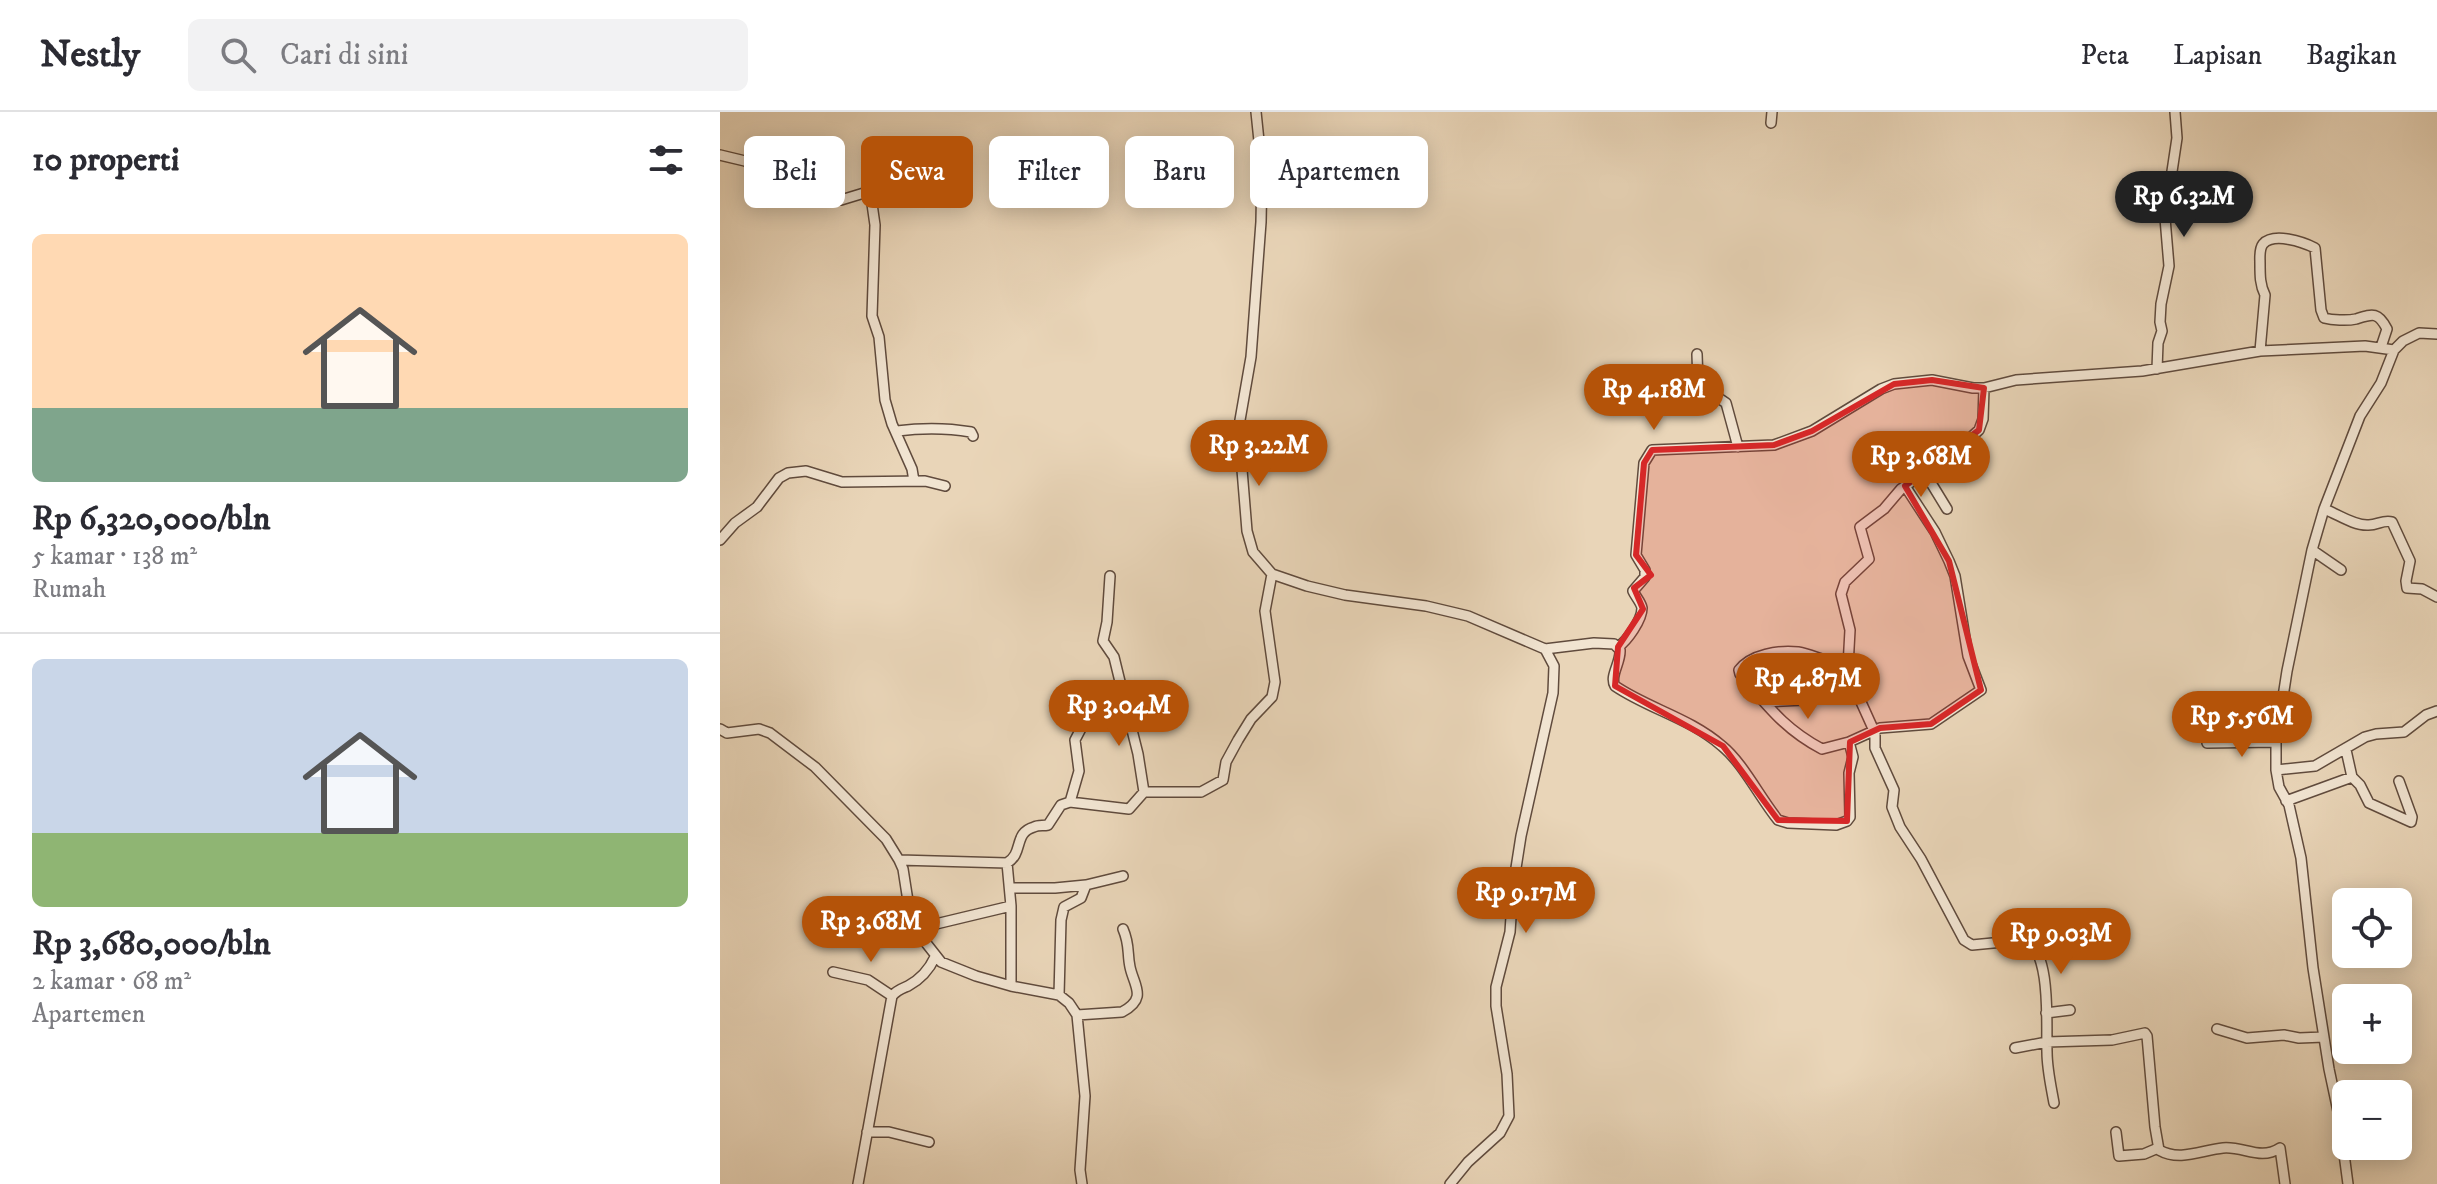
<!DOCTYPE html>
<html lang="id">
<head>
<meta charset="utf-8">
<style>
	body { margin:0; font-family:"IM FELL DW Pica",serif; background:#f2f2f3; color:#2b2b33; height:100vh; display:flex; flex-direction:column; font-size:30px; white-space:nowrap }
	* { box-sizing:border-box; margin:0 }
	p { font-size:26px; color:#7c7c81 }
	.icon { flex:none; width:44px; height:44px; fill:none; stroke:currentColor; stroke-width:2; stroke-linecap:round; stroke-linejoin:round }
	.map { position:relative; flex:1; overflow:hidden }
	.sheet { display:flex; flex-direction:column; background:#fff; width:720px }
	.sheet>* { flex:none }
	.top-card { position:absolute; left:24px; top:24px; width:760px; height:72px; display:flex; gap:16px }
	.controls { position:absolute; left:1612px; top:776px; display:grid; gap:16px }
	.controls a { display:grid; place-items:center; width:80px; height:80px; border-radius:12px; background:#fff; box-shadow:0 4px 20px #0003; font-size:40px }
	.price { position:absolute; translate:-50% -68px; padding:0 18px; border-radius:28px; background:#b45309; color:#fff; font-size:26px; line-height:52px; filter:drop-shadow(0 2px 4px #0008) }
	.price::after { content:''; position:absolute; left:50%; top:48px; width:24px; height:18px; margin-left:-12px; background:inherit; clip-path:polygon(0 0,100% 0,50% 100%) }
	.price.on { background:#222; color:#fff }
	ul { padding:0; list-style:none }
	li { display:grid; align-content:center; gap:16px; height:424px; padding:0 32px }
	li+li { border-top:2px solid #e1e1e2 }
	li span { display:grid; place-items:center; height:248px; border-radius:12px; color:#555 }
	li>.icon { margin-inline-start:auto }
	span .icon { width:144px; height:144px; fill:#fffc; stroke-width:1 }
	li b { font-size:34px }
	h2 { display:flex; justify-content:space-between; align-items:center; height:96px; padding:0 32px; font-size:34px }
	.tag { padding:0 28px; border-radius:12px; background:#fff; box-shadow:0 4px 20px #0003; font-size:28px; line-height:72px }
	.tag.on { background:#b45309; color:#fff }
	header { display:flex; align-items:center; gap:48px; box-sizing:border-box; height:112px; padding:0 40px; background:#fff; border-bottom:2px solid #e1e1e2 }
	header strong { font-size:38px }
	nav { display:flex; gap:44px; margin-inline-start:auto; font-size:28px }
	.search { width:560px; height:72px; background:#f2f2f3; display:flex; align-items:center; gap:20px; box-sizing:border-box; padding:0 28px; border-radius:12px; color:#7c7c81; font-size:30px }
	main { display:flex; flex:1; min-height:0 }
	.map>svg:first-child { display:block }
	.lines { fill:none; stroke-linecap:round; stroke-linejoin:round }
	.minor-casing { stroke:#604b3d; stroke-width:12 }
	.minor { stroke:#f1e4d1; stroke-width:9 }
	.marked { fill:#d62828; fill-opacity:0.2; stroke:#d62828; stroke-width:6; stroke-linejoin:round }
</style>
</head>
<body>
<header>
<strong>Nestly</strong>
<div class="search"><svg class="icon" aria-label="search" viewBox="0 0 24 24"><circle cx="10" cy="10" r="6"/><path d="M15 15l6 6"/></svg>Cari di sini</div>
<nav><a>Peta</a><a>Lapisan</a><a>Bagikan</a></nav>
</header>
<main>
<section class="sheet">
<h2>10 properti<svg class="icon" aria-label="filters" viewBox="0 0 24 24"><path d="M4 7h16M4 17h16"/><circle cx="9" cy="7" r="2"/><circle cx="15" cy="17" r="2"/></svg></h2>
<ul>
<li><span style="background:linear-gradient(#ffd9b3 70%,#7fa58c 0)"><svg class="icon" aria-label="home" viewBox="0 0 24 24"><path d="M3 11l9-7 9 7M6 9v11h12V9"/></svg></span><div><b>Rp 6,320,000/bln</b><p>5 kamar · 138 m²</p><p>Rumah</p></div></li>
<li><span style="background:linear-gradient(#c9d6e8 70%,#8fb573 0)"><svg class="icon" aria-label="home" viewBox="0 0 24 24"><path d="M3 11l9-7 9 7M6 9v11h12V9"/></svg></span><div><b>Rp 3,680,000/bln</b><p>2 kamar · 68 m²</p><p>Apartemen</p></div></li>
</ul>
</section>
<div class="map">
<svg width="1717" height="1072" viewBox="0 0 1717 1072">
	<rect width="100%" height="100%" fill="#e9d5b8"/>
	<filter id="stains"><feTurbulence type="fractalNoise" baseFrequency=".0025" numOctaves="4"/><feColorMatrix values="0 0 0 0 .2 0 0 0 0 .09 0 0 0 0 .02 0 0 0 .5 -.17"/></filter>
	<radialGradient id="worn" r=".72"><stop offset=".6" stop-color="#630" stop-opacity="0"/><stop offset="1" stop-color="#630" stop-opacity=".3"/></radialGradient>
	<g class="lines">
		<defs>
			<path id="minor" d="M536,0l6,58 -1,52 -10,135 -11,63v25l7,86 6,21 19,22 35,12 38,9 81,11 42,10 77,33 9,17 -1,27 -32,143 -8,51 -3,45 -14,55v19l11,68 2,42 -9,17 -32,29 -18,22
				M1051,11l1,-11
				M0,43l25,6 46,23 36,13 14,3 23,-7 7,4 4,28 -3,91 7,21 6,63 7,24 20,45 2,12
				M1540,239l5,-56c-5,-10 -5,-19 -5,-32 0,-6 -1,-14 3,-19 11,-12 40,-2 52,4l6,62 3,8c8,2 23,3 32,1 16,-5 22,-8 31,10l-6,18
				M977,242l1,30 28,19 12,44
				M1437,257l1,-26 4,-12 -2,-9 1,-18 8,-38 -4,-48 12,-80 -2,-26
				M1264,276l-1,31 -4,11 -22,20 -56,39 -17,20 -24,18 9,32 -24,23 -4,12 9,36 -3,55 14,17 14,31v15l19,42 -2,17 8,20 21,32 43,81 8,5 52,-5c28,8 22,87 23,112 0,17 4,34 7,51
				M177,319c23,-3 51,-3 74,1l2,4
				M1205,361l22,36
				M1604,397c14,5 28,16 43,16 10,1 16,-6 25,-3l18,39 -4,20 1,7 15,1 15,8
				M0,428l15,-17 22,-16 22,-29 9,-5 18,-2 36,11 83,-1 20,5
				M1592,438l29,20
				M898,535c9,-6 24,-27 24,-39 -1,-6 -7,-12 -9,-17l12,-14v-7l-9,-15 8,-92 8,-13 122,-5 38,-14 69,-42 13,-5 38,-4 41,8h11l32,-8 126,-9 118,-20 105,-5 29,4
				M825,537l49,-6 20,1 6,6c1,13 -11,26 -5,36 34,23 75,32 107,60 21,17 38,52 56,74l10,3 48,2 11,-4 3,-4 -1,-44 4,-16 -4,-15 31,-14 51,-4 50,-34 -13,-34 -13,-80 -6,-15 -14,-29 -30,-46
				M1128,550c-19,3 -32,-7 -50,-10 -19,-2 -47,2 -59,18l1,4c27,31 44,55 82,75l27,-7
				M404,586l14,56 6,38
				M1045,590l39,-2 43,-15
				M0,617l7,4 32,-4 11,4 45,34 71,72 13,21 4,9 7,45 5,15 26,33 35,14 35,10 48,9 10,8 8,12 8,81 -5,74 2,14
				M1487,631l69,-1
				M1626,638l6,27
				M1556,658l39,-4 50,-29 11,-3 28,-2 22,-17 11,-4
				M1566,689l66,-24 8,8 9,18 42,19 1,-5 -13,-36
				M350,690l59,7 15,-17h57l22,-12 3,-18 12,-22 13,-21 21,-22 3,-15 -10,-71 7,-37
				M179,748l108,3
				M290,776h45l31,-3
				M195,817l96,-23
				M113,860l35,8 24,16
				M291,874v-80l-4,-43c17,-10 6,-30 27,-36 4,-2 9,-1 14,-2l13,-20 9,-3 9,-31 -4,-31 10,-19 1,-9c8,-9 26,-9 38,-14l-10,-41 -11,-16 4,-19 3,-46
				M339,883l2,-75 3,-13 17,-9 5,-13 37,-9
				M1326,901l24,-3
				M357,903l45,-3c26,-14 12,-26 8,-45 -3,-14 0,-22 -7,-38
				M1497,917l30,9 37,-3 15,3 25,-1
				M1295,936l32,-6 65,-2 33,-7 2,3 8,91 4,23c21,12 43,0 64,-2 21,-2 37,13 57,0l5,36
				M147,1020h22l40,10
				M1396,1020l3,24 25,-2 14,-6
				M138,1072l34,-188c5,-6 9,-7 16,-10 13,-7 21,-16 27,-29
				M1628,1072l-9,-68 -10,-47 -16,-101 -12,-110 -12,-53 -10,-18 -3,-17v-28l11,-71 25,-121 12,-41 36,-93 21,-33 13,-33 9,-9 16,-8 18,1"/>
		</defs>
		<use href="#minor" class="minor-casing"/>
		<use href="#minor" class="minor"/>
	</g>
	<path class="marked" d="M1212,268l52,8 -5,42 -74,56 44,75 32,129 -50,34 -51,4 -30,14 -3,79 -69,-1 -55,-74 -108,-60 3,-39 25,-38 -9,-21 17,-13 -15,-20 8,-92 8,-13 122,-5 38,-14 82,-47z"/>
	<rect width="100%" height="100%" filter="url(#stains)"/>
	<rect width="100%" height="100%" fill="url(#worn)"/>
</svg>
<div class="controls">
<a><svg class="icon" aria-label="locate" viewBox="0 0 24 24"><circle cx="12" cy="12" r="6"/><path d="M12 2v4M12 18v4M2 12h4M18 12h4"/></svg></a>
<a>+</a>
<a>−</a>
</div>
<b class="price on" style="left:1464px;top:127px">Rp 6.32M</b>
<b class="price" style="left:934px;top:320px">Rp 4.18M</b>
<b class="price" style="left:539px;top:376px">Rp 3.22M</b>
<b class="price" style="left:1201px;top:387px">Rp 3.68M</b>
<b class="price" style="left:1088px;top:609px">Rp 4.87M</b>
<b class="price" style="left:399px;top:636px">Rp 3.04M</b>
<b class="price" style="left:1522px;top:647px">Rp 5.56M</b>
<b class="price" style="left:806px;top:823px">Rp 9.17M</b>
<b class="price" style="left:151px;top:852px">Rp 3.68M</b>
<b class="price" style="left:1341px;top:864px">Rp 9.03M</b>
<div class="top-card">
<a class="tag">Beli</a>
<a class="tag on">Sewa</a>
<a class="tag">Filter</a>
<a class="tag">Baru</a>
<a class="tag">Apartemen</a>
</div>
</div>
</main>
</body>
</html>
